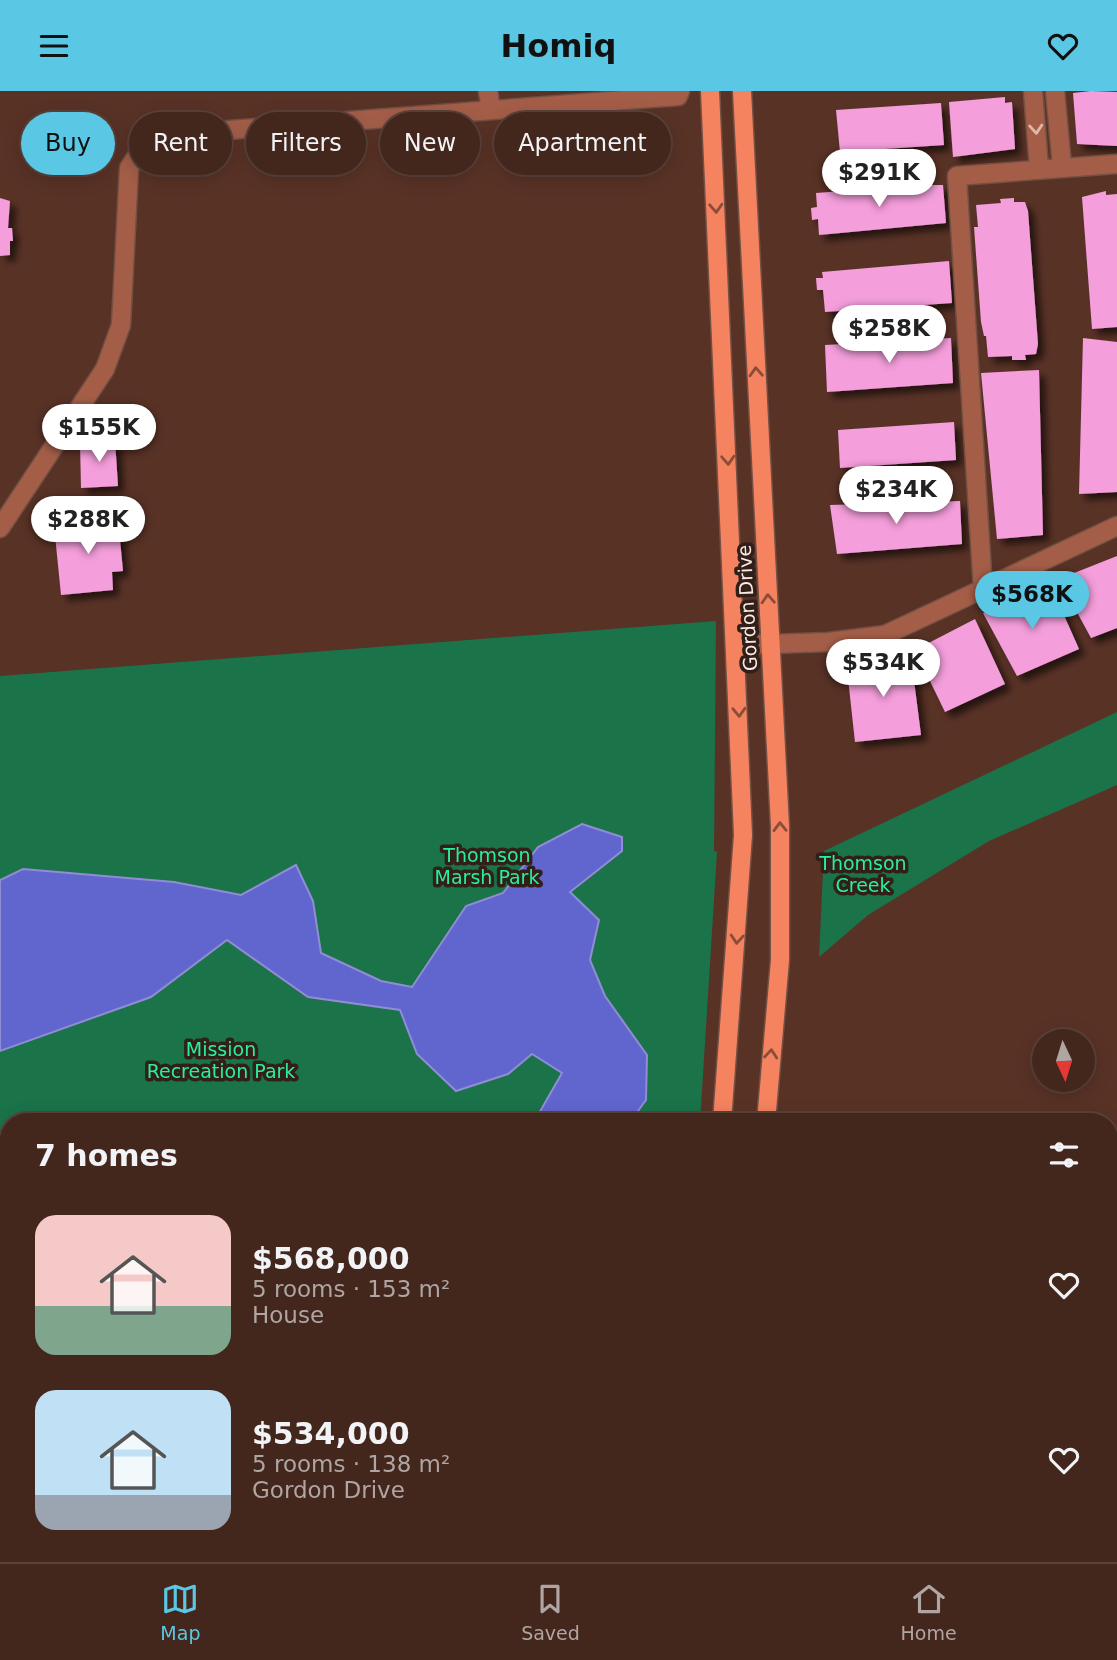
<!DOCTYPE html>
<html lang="en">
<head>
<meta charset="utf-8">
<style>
	body { margin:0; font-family:"DejaVu Sans",sans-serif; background:#4d3229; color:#f1f3f6; height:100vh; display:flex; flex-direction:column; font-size:26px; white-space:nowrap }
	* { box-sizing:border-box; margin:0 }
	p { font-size:23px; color:#afa5a3 }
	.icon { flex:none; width:38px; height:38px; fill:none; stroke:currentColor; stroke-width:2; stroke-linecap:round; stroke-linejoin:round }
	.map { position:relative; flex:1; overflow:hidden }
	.details { position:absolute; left:0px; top:1022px; width:1118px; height:450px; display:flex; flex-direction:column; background:#43261c; border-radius:28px 28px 0 0; box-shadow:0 4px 18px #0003,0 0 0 2px #5b433b }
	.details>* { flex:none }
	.hud { position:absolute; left:21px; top:21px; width:700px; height:63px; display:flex; gap:14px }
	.needle { width:46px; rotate:176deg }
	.tools { position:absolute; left:1032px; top:938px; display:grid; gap:14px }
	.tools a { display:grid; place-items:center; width:63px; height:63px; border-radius:50%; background:#43261c; box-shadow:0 4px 18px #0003,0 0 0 2px #5b433b; font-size:35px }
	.price { position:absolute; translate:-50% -60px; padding:0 16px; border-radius:24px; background:#fff; color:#222; font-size:23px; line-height:46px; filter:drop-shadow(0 2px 4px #0008) }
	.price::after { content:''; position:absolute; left:50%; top:42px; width:21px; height:16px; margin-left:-10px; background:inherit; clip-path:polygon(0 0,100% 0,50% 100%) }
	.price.selected { background:#5ac8e5; color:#111 }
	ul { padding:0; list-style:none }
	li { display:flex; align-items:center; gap:21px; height:175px; padding:0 35px }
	li span { display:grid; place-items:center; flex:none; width:196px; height:140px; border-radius:21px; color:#555 }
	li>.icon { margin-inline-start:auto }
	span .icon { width:84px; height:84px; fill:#fffc; stroke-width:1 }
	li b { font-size:30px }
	h2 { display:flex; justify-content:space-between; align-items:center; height:84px; padding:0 35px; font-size:30px }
	.pill { padding:0 24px; border-radius:32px; background:#43261c; box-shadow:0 4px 18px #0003,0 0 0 2px #5b433b; font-size:24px; line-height:63px }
	.pill.selected { background:#5ac8e5; color:#111 }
	header { display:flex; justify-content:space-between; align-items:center; height:91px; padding:0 35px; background:#5ac8e5; color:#111; font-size:32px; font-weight:800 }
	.menu { display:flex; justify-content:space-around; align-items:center; height:98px; border-top:2px solid #5b433b; background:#43261c; font-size:19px; color:#afa5a3 }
	.menu a { display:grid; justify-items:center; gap:4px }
	.menu .selected { color:#5ac8e5 }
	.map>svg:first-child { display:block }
	.green { fill:#1b734a }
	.water { fill:#6166cf; stroke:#908dd5; stroke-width:2 }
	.building { fill:#f49edb; filter:url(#shadow) }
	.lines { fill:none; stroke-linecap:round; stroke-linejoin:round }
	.minor-casing { stroke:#734f44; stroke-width:21 }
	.major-casing { stroke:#734f44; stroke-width:21 }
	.minor { stroke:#a45e48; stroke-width:18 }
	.major { stroke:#f5835f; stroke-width:18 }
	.oneway { stroke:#deb8ac }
	.oneway2 { stroke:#894d39 }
	.labels { text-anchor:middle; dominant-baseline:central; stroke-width:7; stroke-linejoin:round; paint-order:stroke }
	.street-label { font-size:19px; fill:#fde9e2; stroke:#31201a }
	.park-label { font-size:19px; fill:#2aef9a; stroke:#31201a }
</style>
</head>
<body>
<header><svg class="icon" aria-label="menu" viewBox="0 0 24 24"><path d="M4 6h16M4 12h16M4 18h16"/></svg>Homiq<svg class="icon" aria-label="heart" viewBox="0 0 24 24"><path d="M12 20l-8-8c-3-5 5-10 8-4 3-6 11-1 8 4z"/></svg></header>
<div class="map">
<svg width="1117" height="1471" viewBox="0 0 1117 1471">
	<defs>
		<filter id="shadow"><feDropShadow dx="6" dy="6" stdDeviation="3.5" flood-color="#0009"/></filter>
	</defs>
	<rect width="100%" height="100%" fill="#593226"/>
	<path class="green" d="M716,530l-2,230 3,1 -17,270h-691v432h648l-1,8h-656v-886z
		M1117,621v73l-128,56 -121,74 -49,42 5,-106z"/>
	<path class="water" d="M582,733l40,13v14l-52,41 29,28 -9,40 15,36 42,59 -1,45 -16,22h-96l28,-49 -30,-19 -24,20 -52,17 -39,-37 -17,-44 -92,-13 -81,-57 -76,57 -151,54v-171l23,-11 151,13 67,13 55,-30 17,36 8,52 60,28 31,6 54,-81 37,-13 35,-46z"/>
	<path class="building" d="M1091,0l26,1v54l-40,-2 -4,-51z
		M1005,6v6l7,-1 3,47 -62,8 -4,-55z
		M941,12l3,42 -104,7 -4,-42z
		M921,94h22l3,38 -127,12 -1,-16 -6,1 -1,-12 6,-1 -1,-14z
		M1106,100v4l11,-1v133l-25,2 -10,-132z
		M0,107l10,3 -2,27h4l1,13h-3v14l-10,1z
		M1014,107v4h11l3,9 10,133 -2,10 -11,1 1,5h-14v-4l-24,1 -2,-21h-2l-3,-14 -7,-95h4l-2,-22 25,-2 -1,-4z
		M949,170l3,42 -127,9 -2,-22h-6l-1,-12h7l-1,-6z
		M951,247l2,45 -126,9 -2,-47z
		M1083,247l34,4v150l-38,2z
		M1039,279l4,165 -46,4 -16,-166z
		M954,331l2,38 -116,8 -2,-38z
		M115,349l3,46 -37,2 -1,-45z
		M960,410l2,43 -125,10 -7,-49z
		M118,428l5,52 -11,1 1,18 -52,5 -7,-70z
		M1117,465v72l-26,10 -32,-59z
		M1051,495l28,63 -62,27 -34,-63z
		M975,528l30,65 -60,28 -30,-62z
		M911,566l10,78 -66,7 -9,-82z
		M1117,1090v117l-7,1v-117z
		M9,1177v286h92l1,8h-102v-293z
		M1117,1426v45h-58l-1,-8h52v-36z
		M791,1463h171v8h-171z"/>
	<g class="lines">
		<defs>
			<path id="minor" d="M488,0l3,19
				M1033,0l6,77
				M1055,0l7,75
				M0,437l105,-159 16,-44 8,-157 21,-32 528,-40 2,-5
				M983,498l-26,-413 160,-12
				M736,554l93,-3 56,-7 232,-109
				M0,1097l9,-3
				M1110,1354l7,-5
				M195,1463l1,8
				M464,1463v8
				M995,1463v8"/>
			<path id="major" d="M710,0l33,744 -21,287
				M742,0l38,735v134l-14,162
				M685,1471l1,-8
				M727,1471v-8"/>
		</defs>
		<use href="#minor" class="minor-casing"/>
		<use href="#major" class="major-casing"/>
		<use href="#minor" class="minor"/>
		<use href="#major" class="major"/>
	</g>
	<defs><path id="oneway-chevron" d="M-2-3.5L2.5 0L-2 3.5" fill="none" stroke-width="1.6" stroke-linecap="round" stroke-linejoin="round" transform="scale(1.75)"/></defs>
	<use class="oneway" href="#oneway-chevron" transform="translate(1036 38) rotate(86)"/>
	<g class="oneway2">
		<use href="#oneway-chevron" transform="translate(716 117) rotate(87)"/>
		<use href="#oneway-chevron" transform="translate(756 281) rotate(-93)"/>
		<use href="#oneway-chevron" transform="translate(728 369) rotate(87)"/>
		<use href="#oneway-chevron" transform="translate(768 508) rotate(-93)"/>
		<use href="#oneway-chevron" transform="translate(739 621) rotate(88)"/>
		<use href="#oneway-chevron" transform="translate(780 736) rotate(-91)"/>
		<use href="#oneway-chevron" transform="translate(737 848) rotate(94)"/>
		<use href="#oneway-chevron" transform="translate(771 963) rotate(-85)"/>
	</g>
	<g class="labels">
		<g class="street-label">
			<text transform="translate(747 517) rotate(-93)">Gordon Drive</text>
		</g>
		<g class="park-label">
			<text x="487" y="764">Thomson<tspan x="487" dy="22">Marsh Park</tspan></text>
			<text x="863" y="772">Thomson<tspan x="863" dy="22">Creek</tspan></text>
			<text x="221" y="958">Mission<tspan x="221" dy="22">Recreation Park</tspan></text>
		</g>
	</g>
</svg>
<div class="tools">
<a><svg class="needle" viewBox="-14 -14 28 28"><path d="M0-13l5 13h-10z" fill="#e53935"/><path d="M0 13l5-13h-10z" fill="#afa5a3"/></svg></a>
</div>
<b class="price" style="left:879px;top:118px">$291K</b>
<b class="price" style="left:889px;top:274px">$258K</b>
<b class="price" style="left:99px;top:373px">$155K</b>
<b class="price" style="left:896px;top:435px">$234K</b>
<b class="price" style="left:88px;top:465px">$288K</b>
<b class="price selected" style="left:1032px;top:540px">$568K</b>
<b class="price" style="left:883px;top:608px">$534K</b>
<div class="hud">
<a class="pill selected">Buy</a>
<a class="pill">Rent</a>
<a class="pill">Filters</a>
<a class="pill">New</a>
<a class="pill">Apartment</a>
</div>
<section class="details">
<h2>7 homes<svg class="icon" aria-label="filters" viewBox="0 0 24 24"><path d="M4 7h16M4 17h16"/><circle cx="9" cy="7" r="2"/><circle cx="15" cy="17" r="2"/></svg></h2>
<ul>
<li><span style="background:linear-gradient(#f6c9c9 65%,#7fa58c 0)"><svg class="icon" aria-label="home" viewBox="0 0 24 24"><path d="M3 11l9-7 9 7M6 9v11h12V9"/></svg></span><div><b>$568,000</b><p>5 rooms · 153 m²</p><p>House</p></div><svg class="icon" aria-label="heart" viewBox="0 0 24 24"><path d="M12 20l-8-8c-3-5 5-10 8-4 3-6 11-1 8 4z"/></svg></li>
<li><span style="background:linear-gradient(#bfe0f5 75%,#9aa5b1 0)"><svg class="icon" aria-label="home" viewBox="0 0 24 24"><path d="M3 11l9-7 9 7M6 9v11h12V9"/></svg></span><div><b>$534,000</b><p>5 rooms · 138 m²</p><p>Gordon Drive</p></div><svg class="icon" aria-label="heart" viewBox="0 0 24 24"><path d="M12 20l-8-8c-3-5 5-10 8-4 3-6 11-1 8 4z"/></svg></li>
</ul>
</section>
</div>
<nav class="menu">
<a class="selected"><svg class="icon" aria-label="map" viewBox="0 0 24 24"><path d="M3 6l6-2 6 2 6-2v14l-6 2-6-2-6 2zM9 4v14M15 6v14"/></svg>Map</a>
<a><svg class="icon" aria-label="saved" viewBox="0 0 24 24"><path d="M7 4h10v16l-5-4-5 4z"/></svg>Saved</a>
<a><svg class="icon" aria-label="home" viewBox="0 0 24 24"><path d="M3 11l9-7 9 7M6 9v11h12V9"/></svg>Home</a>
</nav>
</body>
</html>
